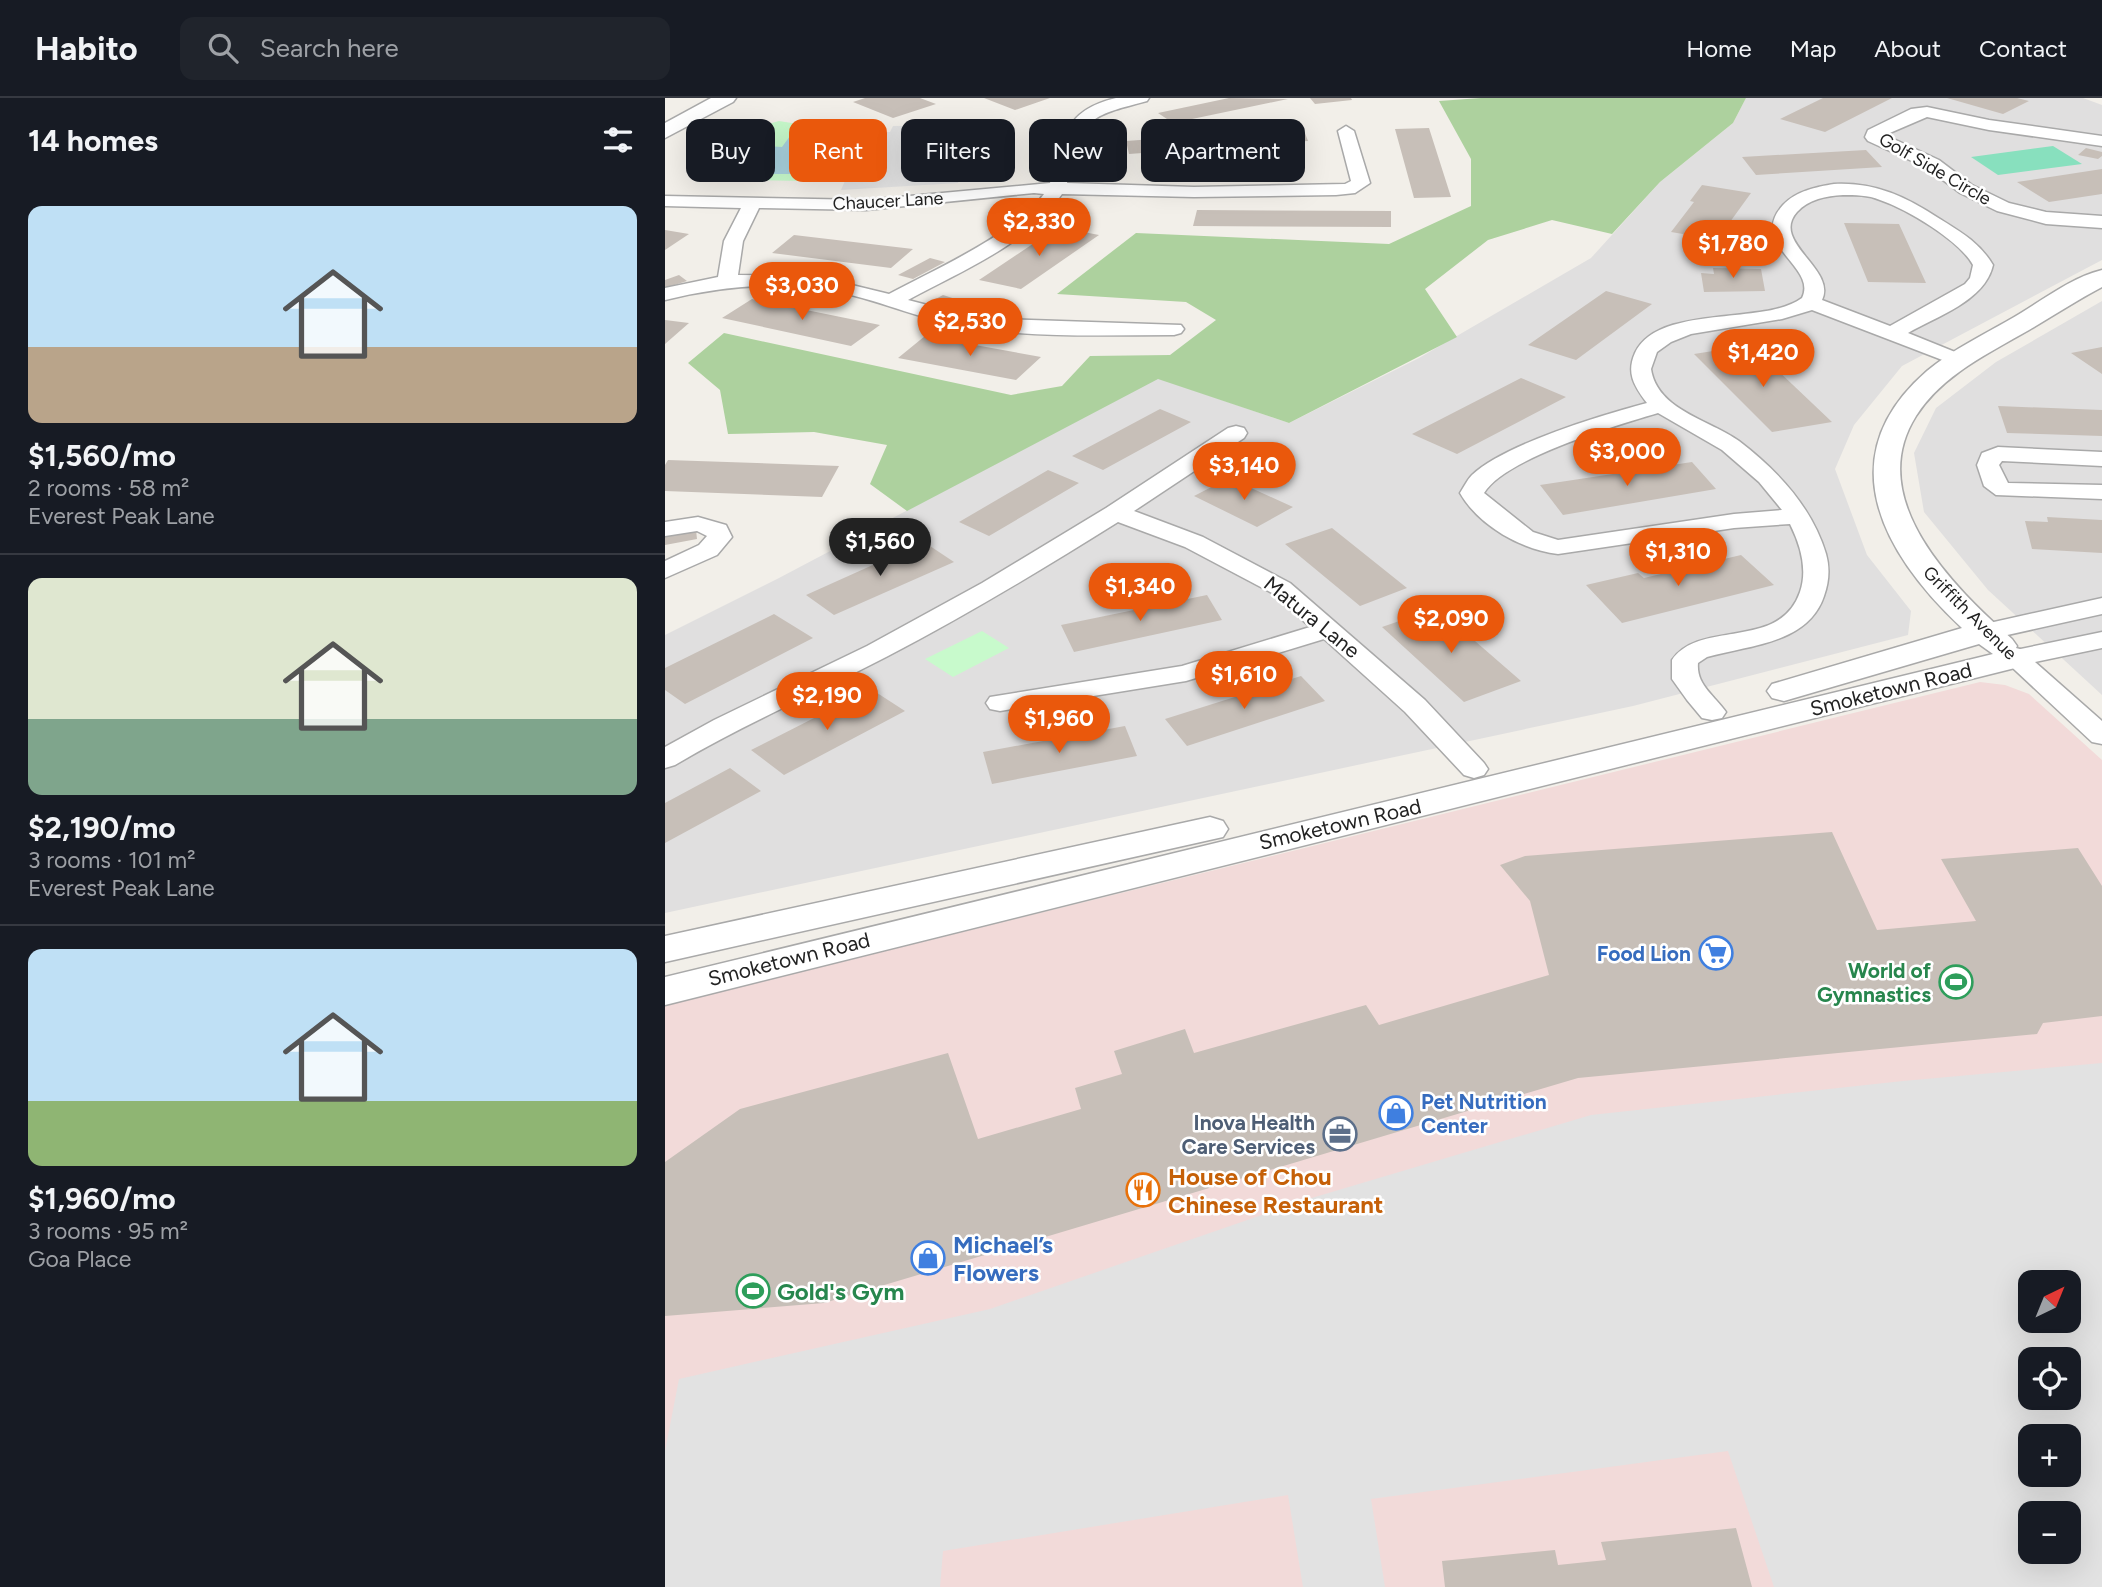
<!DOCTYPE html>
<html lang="en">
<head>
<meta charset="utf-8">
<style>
	body { margin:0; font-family:Figtree,sans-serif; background:#20242c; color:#f1f3f6; height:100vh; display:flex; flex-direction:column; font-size:26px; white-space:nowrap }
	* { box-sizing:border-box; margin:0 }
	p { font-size:23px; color:#9ea1a6 }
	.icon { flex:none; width:38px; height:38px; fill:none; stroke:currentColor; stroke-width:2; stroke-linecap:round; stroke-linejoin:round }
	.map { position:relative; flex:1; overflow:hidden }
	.sheet { display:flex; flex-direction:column; background:#171b24; width:665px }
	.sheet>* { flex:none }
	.banner { position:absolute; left:21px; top:21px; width:665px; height:63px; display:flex; gap:14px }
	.needle { width:46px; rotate:43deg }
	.buttons { position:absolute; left:1353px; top:1172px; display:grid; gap:14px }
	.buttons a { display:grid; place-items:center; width:63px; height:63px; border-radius:14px; background:#171b24; box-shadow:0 7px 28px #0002; font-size:35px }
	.price { position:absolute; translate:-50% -60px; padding:0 16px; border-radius:24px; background:#ea580c; color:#fff; font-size:23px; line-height:46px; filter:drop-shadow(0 2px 4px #0008) }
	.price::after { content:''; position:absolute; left:50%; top:42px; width:21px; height:16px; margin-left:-10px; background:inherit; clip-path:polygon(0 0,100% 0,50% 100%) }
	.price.active { background:#222; color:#fff }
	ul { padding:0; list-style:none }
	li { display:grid; align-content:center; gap:14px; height:371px; padding:0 28px }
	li+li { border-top:2px solid #363941 }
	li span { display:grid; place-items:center; height:217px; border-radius:14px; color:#555 }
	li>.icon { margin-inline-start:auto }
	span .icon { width:126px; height:126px; fill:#fffc; stroke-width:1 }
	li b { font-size:30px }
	h2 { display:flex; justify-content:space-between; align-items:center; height:84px; padding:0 28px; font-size:30px }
	.tag { padding:0 24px; border-radius:14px; background:#171b24; box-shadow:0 7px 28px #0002; font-size:24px; line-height:63px }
	.tag.active { background:#ea580c; color:#fff }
	header { display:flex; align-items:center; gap:42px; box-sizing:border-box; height:98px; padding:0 35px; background:#171b24; border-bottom:2px solid #363941 }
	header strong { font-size:33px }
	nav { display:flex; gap:38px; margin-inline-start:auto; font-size:24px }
	.search { width:490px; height:63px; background:#20242c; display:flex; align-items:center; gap:18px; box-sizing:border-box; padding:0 24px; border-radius:14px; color:#9ea1a6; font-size:26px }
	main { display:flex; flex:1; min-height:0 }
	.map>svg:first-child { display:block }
	.residential { fill:#e0dfdf }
	.commercial { fill:#f2dad9; fill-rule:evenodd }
	.forest { fill:#add19e }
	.park { fill:#c8facc }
	.pitch { fill:#88e0be }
	.parking { fill:#e2e2e2; fill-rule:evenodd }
	.water { fill:#aad3df }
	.building { fill:#c7bfb8 }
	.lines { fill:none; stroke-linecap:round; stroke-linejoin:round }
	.minor-casing { stroke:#a9a9a9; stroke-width:3 }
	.tertiary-casing { stroke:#a9a9a9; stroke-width:3 }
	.minor { fill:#fff; fill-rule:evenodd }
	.tertiary { fill:#fff; fill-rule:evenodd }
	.labels { text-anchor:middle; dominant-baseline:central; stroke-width:5; stroke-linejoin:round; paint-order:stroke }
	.far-street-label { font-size:18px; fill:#222; stroke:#fff }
	.street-label { font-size:21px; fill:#222; stroke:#fff }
	.shop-label { font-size:21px; font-weight:bold; fill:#366cbe; stroke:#fff; text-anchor:end }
	.leisure-label { font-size:21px; font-weight:bold; fill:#27864d; stroke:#fff; text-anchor:end }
	.service-label { font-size:21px; font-weight:bold; fill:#4e5e75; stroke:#fff; text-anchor:end }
	.near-food-label { font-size:24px; font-weight:bold; fill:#c56008; stroke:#fff; text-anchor:start }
	.near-shop-label { font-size:24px; font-weight:bold; fill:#366cbe; stroke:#fff; text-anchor:start }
	.near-leisure-label { font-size:24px; font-weight:bold; fill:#27864d; stroke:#fff; text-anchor:start }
</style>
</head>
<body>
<header>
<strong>Habito</strong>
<div class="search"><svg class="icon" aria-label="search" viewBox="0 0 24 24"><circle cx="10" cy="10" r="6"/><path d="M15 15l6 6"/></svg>Search here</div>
<nav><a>Home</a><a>Map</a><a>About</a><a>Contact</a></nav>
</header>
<main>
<section class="sheet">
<h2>14 homes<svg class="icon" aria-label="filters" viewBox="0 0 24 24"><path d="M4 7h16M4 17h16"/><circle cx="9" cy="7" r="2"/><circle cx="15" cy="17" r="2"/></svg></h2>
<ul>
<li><span style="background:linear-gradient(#bfe0f5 65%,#b9a48a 0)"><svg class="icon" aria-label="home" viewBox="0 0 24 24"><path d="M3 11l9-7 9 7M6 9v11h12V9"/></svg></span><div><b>$1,560/mo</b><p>2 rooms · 58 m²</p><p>Everest Peak Lane</p></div></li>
<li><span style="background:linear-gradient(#dfe7d0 65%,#7fa58c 0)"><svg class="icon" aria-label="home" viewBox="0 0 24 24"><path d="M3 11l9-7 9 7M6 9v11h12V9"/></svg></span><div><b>$2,190/mo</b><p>3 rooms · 101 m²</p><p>Everest Peak Lane</p></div></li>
<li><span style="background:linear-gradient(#bfe0f5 70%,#8fb573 0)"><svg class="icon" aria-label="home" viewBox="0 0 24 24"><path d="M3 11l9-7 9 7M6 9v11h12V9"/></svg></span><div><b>$1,960/mo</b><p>3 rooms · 95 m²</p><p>Goa Place</p></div></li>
</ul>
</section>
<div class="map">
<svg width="1437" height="1489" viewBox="0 0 1437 1489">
	<rect width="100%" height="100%" fill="#f2efe9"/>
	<path class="residential" d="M1081,0h337l19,7v155l-200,106 -48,59 -19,44 32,86 44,56 -3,24 -275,71 -968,207v-278l114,-57 379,-200 131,45 130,-65 172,-100 69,-76 73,-59z
		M1437,203v394l-114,-105 -64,-78 -10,-59 22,-45 60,-46z"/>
	<path class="commercial" d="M1315,584l25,3 24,9 73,66v827h-1437v-582zM1365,1185h39v38h-39zM1365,1262h39v38h-39zM1365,1339h39v38h-39zM1365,1416h39v38h-39z"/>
	<path class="forest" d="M816,0h265l-13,25 -73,59 -48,52 -60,-14 -64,20 -63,49 32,48 -168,86 -131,-44 -251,132 -37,-27 17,-39 -73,-13 -86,2 -8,-44 -32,-27 36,-30 287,62 51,-9 28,-30 80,-1 46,-35 -30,-18 -129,-8 79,-61 253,11 82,-38v-47l-32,-58z"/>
	<path class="park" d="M114,23l69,11 -16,33 -29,16 -51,-1 3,-7 -17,-12 5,-3 -23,-10 9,-13z
		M317,533l27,17 -56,29 -28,-18z"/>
	<path class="pitch" d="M1388,48l29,18 -84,11 -27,-18z"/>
	<path class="parking" d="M297,27l-1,6h16l-19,52 -117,7 10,-23 5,-1 19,-34h15l3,-6z
		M1437,965v524h-328l-46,-136 -357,48 14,88h-82l-15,-92 -345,56 -3,36h-275v-136l14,-72 311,-70 315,-109 286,-85 312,-34zM1365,1185h39v38h-39zM1365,1262h39v38h-39zM1365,1339h39v38h-39zM1365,1416h39v38h-39z"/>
	<path class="water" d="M125,38h27l-4,11 17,-1 -9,17h-18l-8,11h-27l4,-11h-17l10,-17 17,1z"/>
	<path class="building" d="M200,0h55l16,6 -43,14 -40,-16z
		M319,0h66l-35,12z
		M564,0l59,1 -115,24 -15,-10z
		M645,0h41l1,2 -37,4z
		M1158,0h69l-67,34 -45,-13z
		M1282,0h70l12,3 -26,13z
		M638,30l5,13 -179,13 -3,-13z
		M764,30l22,69 -37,1 -19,-69z
		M55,50l24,11 -6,2 3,1 -25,8 -26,-13z
		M1421,50l16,4v4l-4,3 -20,-4z
		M1201,52l16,17 -126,8 -14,-18z
		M1437,71v25l-53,8 -32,-20z
		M1037,87l49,8 -21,29 8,2 -3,5 -8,-1 -8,12 -48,-8 23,-30 -4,-1z
		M532,112l194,1v16l-198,-1z
		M1179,125l55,1 27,59 -58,-1z
		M393,129l41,8 -78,54 -42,-9z
		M0,132l24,4 -24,16z
		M129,137l119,14 -22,19 -119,-15z
		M265,160l15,4 -32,17 -15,-4z
		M1048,170l48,1 4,22 -61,1 -3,-19 13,1z
		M14,177l8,6 -22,7v-8z
		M941,193l46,13 -76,56 -48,-15z
		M278,197l25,8 -11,5 -25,-7z
		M87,201l128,26 -29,21 -129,-28z
		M0,222l24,3 -24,21z
		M260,238l116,21 -25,23 -118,-22z
		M1086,247l81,77 -60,10 -78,-78z
		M1437,249v27l-31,-21z
		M856,280l45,19 -109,57 -45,-20z
		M1333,308l104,4v26l-95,-3z
		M495,311l31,13 -88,48 -31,-14z
		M3,362l171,6 -17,31 -157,-6v-26z
		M1027,364l24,27 -153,26 -23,-30z
		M383,372l31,13 -90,53 -30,-14z
		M564,380l64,29 -36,20 -63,-31z
		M1382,419l55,3v33l-70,-4 -7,-28 23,1z
		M667,430l75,60 -47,18 -75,-62z
		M31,432l1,9 -32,6v-10z
		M259,444l30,20 -120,53 -28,-20z
		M1076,457l33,30 -152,38 -36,-38 52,-12 6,5z
		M542,497l15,25 -148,32 -13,-27z
		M772,510l84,73 -57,21 -82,-75z
		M109,516l39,24 -128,66 -20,-14v-22z
		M636,578l24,25 -138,45 -22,-27z
		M206,591l34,22 -121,64 -33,-25z
		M460,628l12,30 -145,28 -9,-32z
		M65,670l31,23 -96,52v-40z
		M1167,734l45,98 99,-9 -35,-62 137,-11 24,38v130l-59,7 -6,11 -459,44 -754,225 -159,13v-154l75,-53 208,-56 30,86 103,-30 -6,-21 47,-14 -8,-23 71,-22 9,24 172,-48 13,20 170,-50 -19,-74 -30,-36 25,-9z
		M1071,1430l16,59h-307l-3,-26 113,-11 3,15 48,-5 -5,-18z"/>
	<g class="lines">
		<defs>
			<path id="minor" d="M451,0h33l-2,3c-69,18 -58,17 -80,82l127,4 151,-3 6,-3 -13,-50 8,-5 8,5 16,52 -15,10 -19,2 -142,2 -132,-3c-35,51 -101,77 -154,106l50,13 39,6 184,6 3,4 -3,4 -7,2c-67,0 -136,3 -202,-7 -47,-7 -88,-26 -133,-36 -58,-12 -117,-6 -174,8v-12l53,-11 6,-36 17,-33 -76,-2v-10l201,4 184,-17c15,-46 13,-72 66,-85zM369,95l10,1c-29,40 -110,76 -155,100l-74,-18 -77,-1 5,-34 16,-33 107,2z
				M1262,9l62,13 113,16v10l-113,-16 -62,-13 -42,18 54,25 33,25 37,18 37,9 56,4v12l-56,-4 -49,-13 -37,-18 -33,-25 -59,-27 -3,-4 3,-7 43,-21z
				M1169,86c42,-2 72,13 106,35 21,13 40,24 53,46 -8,36 -56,51 -85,68l57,23 4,4 -4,4 -7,2 -146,-56 -30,9 -91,15 -20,8 -14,10 -6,17c6,41 59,51 88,72 38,29 73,66 87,113 4,14 3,28 -2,42 -16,48 -75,49 -117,61l-9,6c-2,22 16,32 28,49l-4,6 -10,2 -10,-2 -15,-18 -15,-21v-19c28,-41 108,-9 128,-68 8,-23 0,-48 -10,-68l-56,4 -176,26c-36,-4 -79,-28 -98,-61 4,-6 7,-13 12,-18 33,-31 130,-60 175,-72 -13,-17 -21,-30 -12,-50 24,-50 130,-27 167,-55 16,-32 -55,-53 -19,-93 13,-14 33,-18 51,-21zM1178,97c12,0 25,0 37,5 27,9 80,41 93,65l-3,13 -5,6 -75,42 -68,-26c15,-31 -52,-58 -25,-88 12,-13 29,-16 46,-17zM993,315l64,37 37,32 23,28 -48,4 -176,26 -25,-8 -49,-39c21,-35 134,-68 174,-80z
				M571,328l8,2 3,5 -3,5 -110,73 69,26 87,46 135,117 59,63 4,6 -4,6 -10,3 -10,-3 -59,-63 -81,-73 -138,42 -186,30 -10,-2 -4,-6 4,-6 192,-31 128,-39 -38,-34 -87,-46 -67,-25c-75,47 -151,93 -230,134 -71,37 -144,68 -213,109l-10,3v-21l49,-27 153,-74 115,-63 124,-75 122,-80z
				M1333,349l104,5v14l-100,-5 -3,4 9,18 94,2v14l-106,-4 -12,-9 -7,-21 5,-12z
				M33,419l28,8 6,12 -15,18 -52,23v-17l34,-16 8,-9 -10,-5 -32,5v-14z
				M1437,500v16l-117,26 -9,-2 -4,-6 4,-6z
				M1437,534v16l-67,14 67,59v23l-10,-2 -90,-84 4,-6z"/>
			<path id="tertiary" d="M46,0h25l-3,4 -68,36v-15z
				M1437,172v17c-25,13 -49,29 -73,43 -40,23 -87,45 -113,86 -53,84 39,172 96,223l5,7 -1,2 11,3 4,7 -4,7 -1362,340v-28l1328,-323 -14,-10 -195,57 -12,-3 -5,-7 5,-7 190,-56c-79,-74 -134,-171 -35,-257 25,-21 54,-35 82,-51 29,-16 60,-42 93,-50z
				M545,719l13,4 5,8 -5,8 -558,125v-26z"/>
		</defs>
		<use href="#minor" class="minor-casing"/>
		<use href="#tertiary" class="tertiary-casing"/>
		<use href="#minor" class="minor"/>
		<use href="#tertiary" class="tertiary"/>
	</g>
	<defs>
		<symbol id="supermarket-ring" viewBox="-11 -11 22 22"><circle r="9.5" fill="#fff" stroke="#3f7fe0" stroke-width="1.5"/><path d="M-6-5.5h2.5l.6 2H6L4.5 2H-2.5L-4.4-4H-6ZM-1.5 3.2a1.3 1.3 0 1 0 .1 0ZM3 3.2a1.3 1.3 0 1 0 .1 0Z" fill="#3f7fe0"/></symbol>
		<symbol id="stadium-ring" viewBox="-11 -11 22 22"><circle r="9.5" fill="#fff" stroke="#2e9e5b" stroke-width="1.5"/><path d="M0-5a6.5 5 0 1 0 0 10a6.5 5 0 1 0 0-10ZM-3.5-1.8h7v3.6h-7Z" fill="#2e9e5b"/></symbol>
		<symbol id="shop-ring" viewBox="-11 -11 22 22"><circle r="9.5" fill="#fff" stroke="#3f7fe0" stroke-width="1.5"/><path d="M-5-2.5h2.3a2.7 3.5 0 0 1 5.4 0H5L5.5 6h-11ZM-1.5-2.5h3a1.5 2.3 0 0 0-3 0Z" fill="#3f7fe0"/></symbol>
		<symbol id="office-ring" viewBox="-11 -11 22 22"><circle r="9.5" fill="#fff" stroke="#5c6f8a" stroke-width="1.5"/><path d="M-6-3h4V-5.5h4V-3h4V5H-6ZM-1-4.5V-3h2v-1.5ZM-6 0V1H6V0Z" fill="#5c6f8a"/></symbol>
		<symbol id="restaurant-ring" viewBox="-11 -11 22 22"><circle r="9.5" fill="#fff" stroke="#e8710a" stroke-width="1.5"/><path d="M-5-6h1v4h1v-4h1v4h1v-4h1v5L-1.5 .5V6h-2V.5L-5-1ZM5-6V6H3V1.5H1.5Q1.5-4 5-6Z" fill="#e8710a"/></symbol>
	</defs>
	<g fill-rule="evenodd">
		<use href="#supermarket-ring" x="1032" y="836" width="38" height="38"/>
		<use href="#stadium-ring" x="1272" y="865" width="38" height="38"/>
		<use href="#shop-ring" x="712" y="996" width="38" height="38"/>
		<use href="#office-ring" x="656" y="1017" width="38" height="38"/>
		<use href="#restaurant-ring" x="459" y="1073" width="38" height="38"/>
		<use href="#shop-ring" x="244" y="1141" width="38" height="38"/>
		<use href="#stadium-ring" x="69" y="1174" width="38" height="38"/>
	</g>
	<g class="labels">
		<g class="far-street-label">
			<text transform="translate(1270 71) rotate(30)">Golf Side Circle</text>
			<text transform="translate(223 103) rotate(-3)">Chaucer Lane</text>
			<text transform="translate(1305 515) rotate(45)">Griffith Avenue</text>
		</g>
		<g class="street-label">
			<text transform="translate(647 519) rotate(39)">Matura Lane</text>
			<text transform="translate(1226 591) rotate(-14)">Smoketown Road</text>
			<text transform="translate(675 726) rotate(-13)">Smoketown Road</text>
			<text transform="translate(124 861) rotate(-14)">Smoketown Road</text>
		</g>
		<g class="shop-label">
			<text x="1026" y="855">Food Lion</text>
			<text x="756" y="1003" text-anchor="start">Pet Nutrition<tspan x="756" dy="24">Center</tspan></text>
		</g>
		<g class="leisure-label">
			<text x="1266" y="872">World of<tspan x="1266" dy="24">Gymnastics</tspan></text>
		</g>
		<g class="service-label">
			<text x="650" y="1024">Inova Health<tspan x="650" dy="24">Care Services</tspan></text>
		</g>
		<g class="near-food-label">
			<text x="503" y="1078">House of Chou<tspan x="503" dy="28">Chinese Restaurant</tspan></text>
		</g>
		<g class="near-shop-label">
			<text x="288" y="1146">Michael’s<tspan x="288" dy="28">Flowers</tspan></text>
		</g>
		<g class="near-leisure-label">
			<text x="112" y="1193">Gold's Gym</text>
		</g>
	</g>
</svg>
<div class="buttons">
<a><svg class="needle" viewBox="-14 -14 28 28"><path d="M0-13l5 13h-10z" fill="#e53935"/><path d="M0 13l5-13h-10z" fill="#9ea1a6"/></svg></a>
<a><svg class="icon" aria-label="locate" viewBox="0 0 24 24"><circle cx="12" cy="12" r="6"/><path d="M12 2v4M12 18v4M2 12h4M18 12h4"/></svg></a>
<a>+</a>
<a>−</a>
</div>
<b class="price" style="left:374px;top:160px">$2,330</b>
<b class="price" style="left:1068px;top:182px">$1,780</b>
<b class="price" style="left:137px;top:224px">$3,030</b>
<b class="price" style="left:305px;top:260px">$2,530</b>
<b class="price" style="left:1098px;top:291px">$1,420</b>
<b class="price" style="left:962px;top:390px">$3,000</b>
<b class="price" style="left:579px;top:404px">$3,140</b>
<b class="price active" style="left:215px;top:480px">$1,560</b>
<b class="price" style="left:1013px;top:490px">$1,310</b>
<b class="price" style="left:475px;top:525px">$1,340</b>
<b class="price" style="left:786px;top:557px">$2,090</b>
<b class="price" style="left:579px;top:613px">$1,610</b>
<b class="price" style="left:162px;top:634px">$2,190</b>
<b class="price" style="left:394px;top:657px">$1,960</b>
<div class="banner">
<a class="tag">Buy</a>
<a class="tag active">Rent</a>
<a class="tag">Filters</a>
<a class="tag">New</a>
<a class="tag">Apartment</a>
</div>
</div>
</main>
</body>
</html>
